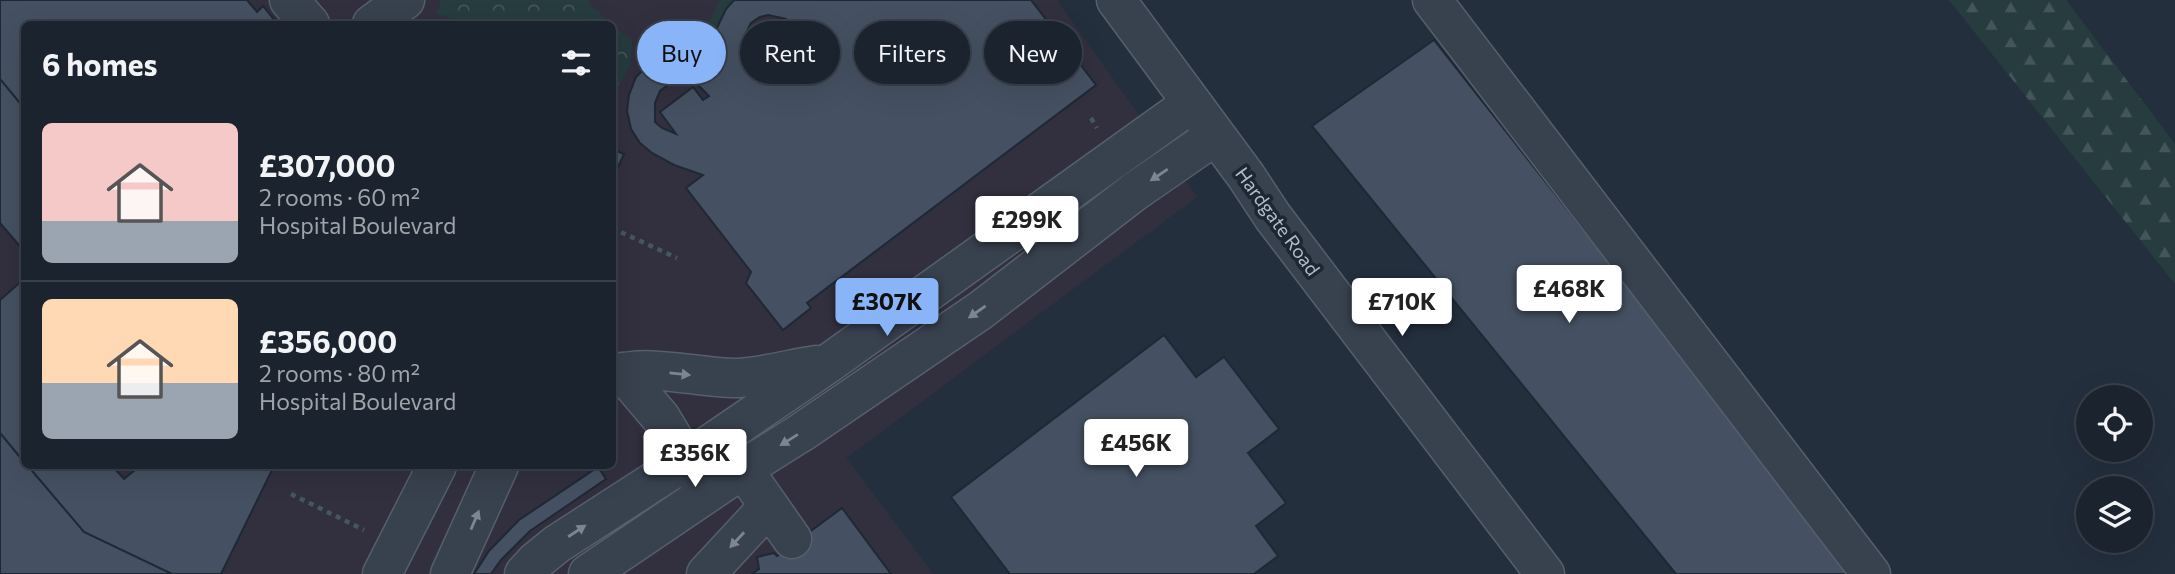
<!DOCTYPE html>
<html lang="en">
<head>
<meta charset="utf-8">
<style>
	body { margin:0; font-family:Commissioner,sans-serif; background:#282f3a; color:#f1f3f6; height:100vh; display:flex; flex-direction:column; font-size:26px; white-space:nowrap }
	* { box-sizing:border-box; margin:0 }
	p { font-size:23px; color:#a0a4aa }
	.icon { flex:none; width:38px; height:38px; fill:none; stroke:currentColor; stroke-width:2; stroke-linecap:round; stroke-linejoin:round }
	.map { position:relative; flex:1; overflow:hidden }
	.panel { position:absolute; left:21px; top:21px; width:595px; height:448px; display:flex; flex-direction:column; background:#1b232e; border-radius:10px; box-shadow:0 7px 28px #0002,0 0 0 2px #39404a }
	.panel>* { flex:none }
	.top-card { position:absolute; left:637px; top:21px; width:665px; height:63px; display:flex; gap:14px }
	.buttons { position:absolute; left:2076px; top:385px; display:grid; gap:14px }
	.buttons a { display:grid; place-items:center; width:77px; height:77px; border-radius:50%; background:#1b232e; box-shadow:0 7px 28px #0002,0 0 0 2px #39404a; font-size:35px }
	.price { position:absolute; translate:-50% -60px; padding:0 16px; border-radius:7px; background:#fff; color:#222; font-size:23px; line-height:46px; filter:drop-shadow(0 2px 4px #0008) }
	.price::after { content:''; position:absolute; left:50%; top:42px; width:21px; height:16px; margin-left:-10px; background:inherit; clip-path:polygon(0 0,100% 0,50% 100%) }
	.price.active { background:#8ab4f8; color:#111 }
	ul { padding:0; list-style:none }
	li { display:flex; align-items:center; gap:21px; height:175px; padding:0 21px }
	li+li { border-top:2px solid #39404a }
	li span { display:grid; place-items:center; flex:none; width:196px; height:140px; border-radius:10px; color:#555 }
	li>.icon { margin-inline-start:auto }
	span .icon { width:84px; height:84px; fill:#fffc; stroke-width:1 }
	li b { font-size:30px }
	h2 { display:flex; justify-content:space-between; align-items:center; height:84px; padding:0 21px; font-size:30px }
	.chip { padding:0 24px; border-radius:32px; background:#1b232e; box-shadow:0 7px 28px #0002,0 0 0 2px #39404a; font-size:24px; line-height:63px }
	.chip.active { background:#8ab4f8; color:#111 }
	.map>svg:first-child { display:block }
	.medical { fill:#32303f; fill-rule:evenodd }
	.forest { fill:url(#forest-firs) }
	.park { fill:url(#park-crowns) }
	.building { fill:#455162; stroke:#1f2835; stroke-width:2; fill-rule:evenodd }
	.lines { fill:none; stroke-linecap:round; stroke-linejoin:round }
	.minor-casing { stroke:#565f6c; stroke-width:41 }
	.path { stroke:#44595c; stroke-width:4.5; stroke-dasharray:5 5; stroke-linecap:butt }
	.minor { stroke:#38414e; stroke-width:38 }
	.oneway { fill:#7c8592 }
	.labels { text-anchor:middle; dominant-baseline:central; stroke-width:7; stroke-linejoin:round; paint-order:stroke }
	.street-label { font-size:19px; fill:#b4bcc9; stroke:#1d2633 }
</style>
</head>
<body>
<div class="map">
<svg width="2175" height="574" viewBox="0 0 2175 574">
	<defs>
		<pattern id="forest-firs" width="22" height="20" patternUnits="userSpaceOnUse" patternTransform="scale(1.75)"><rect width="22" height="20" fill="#263c3f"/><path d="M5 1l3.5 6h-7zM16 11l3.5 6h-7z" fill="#435659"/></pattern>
		<pattern id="park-crowns" width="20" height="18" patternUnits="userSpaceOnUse" patternTransform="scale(1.75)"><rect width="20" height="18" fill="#263c3f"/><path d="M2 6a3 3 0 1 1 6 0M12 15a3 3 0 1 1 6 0" fill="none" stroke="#435659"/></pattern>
	</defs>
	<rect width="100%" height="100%" fill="#242f3e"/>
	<path class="medical" d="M0,0h1057l140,197 -351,261 87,116h-933zM24,24h588v442h-588z"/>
	<path class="forest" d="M720,0h14c-22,23 -21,39 -13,68 -27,-20 -47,-20 -74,-2l-12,-12 4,-14 63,-10 10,-12z
		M1949,0h117l109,144v140z"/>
	<path class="park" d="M441,0h149l-2,2 23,22h-141l-33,-10z
		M612,26l20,14 -2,26 -12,20 -5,1z"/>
	<path class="building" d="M0,0h247l10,12 6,-6 12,15 -5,3h-246v84l-24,-29z
		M734,0h297l65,85 -289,218 4,5 -28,22 -37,-47 5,-11 -65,-84 17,-13 -29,-10 -22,-12 -12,-10 -9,-14 -4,-18 2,-16 7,-18 11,-11 16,-10 13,-4 21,2 24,14 -6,-21 -1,-13 12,-25zM768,15l18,4 9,11 -4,2 -9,-12 -35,26 11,13 -5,4 -6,-7 -4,-17 8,-16 9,-6zM684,80l12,3 13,13 -6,4 -10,-13 -33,25 16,22 -14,-6 -7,-6v-19l5,-12 12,-9z
		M1434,40l420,534h-178l-364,-448z
		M0,79l24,29v143l-24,-28z
		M612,149l12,5 -12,26z
		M24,279v183l-24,-29v-133z
		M1164,335l32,42 28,-20 55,72 -31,24 38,50 -30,23 22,30 -24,18h-244l-59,-77z
		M0,433l24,29v4h4l56,66 88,42h-172z
		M28,466h84l12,13 16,-13h134l-53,108h-49l-88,-42z
		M598,467l8,12 -76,52 -29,29 -10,14h-17l15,-23 30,-31z
		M842,508l49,66h-139l7,-5 -2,-12 17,-4 3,3z"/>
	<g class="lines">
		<defs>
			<path id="minor" d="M289,0l21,24
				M1116,0l130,176 27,41 272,357
				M1432,0l439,574
				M372,24l33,-24
				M622,372l39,46 38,63
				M612,375c40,-12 83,3 124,3 26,-1 54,-9 80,-13
				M769,506l23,33
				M382,574l55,-108
				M450,574l49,-108
				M524,574l12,-13 21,-17 130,-84 142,-97 363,-260
				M588,574l155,-105 59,-37 179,-122 153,-118 81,-56
				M706,574l63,-68 -26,-37"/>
		</defs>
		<use href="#minor" class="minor-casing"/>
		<path class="path" d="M1091,118l6,10
			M612,228l65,30
			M291,494l73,36"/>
		<use href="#minor" class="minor"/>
	</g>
	<defs><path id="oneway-solid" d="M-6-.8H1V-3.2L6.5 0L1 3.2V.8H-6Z" transform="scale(1.75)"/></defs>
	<g class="oneway">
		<use href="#oneway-solid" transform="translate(1159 175) rotate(146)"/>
		<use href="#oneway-solid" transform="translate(977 312) rotate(145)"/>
		<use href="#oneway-solid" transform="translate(680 374) rotate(6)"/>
		<use href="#oneway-solid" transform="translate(789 440) rotate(148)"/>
		<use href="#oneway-solid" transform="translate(475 520) rotate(-67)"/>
		<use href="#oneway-solid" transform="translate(577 531) rotate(-33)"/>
		<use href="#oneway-solid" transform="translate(737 540) rotate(133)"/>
	</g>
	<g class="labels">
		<g class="street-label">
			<text transform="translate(1278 221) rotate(54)">Hardgate Road</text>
		</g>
	</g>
</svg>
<div class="buttons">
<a><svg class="icon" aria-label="locate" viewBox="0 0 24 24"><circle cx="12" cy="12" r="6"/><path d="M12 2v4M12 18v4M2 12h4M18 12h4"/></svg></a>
<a><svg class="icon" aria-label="layers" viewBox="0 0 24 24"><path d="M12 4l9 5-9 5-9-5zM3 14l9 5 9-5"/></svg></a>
</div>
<b class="price" style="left:1027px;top:256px">£299K</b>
<b class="price" style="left:1569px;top:325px">£468K</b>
<b class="price active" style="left:887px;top:338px">£307K</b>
<b class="price" style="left:1402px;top:338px">£710K</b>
<b class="price" style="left:1136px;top:479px">£456K</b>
<b class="price" style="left:695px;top:489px">£356K</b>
<div class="top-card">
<a class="chip active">Buy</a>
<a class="chip">Rent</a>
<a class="chip">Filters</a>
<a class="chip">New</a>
</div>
<section class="panel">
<h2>6 homes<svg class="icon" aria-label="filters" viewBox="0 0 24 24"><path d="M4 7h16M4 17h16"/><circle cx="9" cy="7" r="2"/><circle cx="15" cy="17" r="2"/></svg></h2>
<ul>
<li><span style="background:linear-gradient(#f6c9c9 70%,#9aa5b1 0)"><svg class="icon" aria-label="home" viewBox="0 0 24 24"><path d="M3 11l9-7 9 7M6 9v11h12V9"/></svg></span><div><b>£307,000</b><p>2 rooms · 60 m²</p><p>Hospital Boulevard</p></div></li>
<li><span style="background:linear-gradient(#ffd9b3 60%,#9aa5b1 0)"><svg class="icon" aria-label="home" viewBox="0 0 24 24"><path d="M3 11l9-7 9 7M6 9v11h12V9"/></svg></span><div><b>£356,000</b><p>2 rooms · 80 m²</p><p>Hospital Boulevard</p></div></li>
</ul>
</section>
</div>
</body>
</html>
